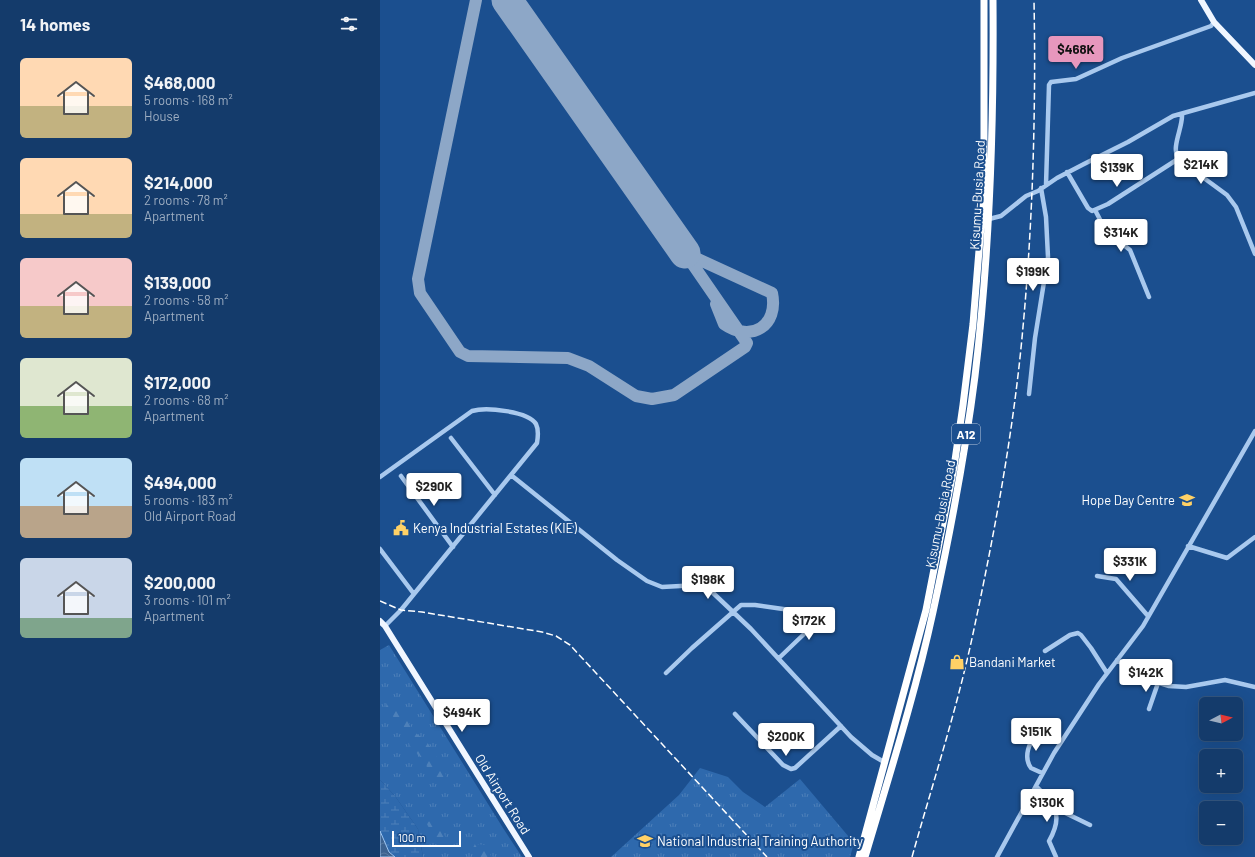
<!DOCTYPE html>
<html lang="en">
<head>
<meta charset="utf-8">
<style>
	body { margin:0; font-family:Barlow,sans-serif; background:#214673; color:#f1f3f6; height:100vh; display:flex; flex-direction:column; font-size:15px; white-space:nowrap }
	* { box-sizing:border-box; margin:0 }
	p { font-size:13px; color:#9dadc1 }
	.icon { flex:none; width:22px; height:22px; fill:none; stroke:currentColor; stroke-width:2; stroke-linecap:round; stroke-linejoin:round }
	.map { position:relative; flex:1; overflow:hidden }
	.panel { display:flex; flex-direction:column; background:#143b6b; width:380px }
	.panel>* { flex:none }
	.needle { width:26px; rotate:83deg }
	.controls { position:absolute; left:819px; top:697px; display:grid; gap:8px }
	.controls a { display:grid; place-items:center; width:44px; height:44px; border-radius:6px; background:#143b6b; box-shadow:0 4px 16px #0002,0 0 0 1px #33557e; font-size:20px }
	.scale { position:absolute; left:12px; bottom:10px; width:69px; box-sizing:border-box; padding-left:4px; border:2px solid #fff; border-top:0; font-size:11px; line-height:14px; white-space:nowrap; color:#fff; -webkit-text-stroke:3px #1b4f8f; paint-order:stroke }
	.price { position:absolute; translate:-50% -34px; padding:0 9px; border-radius:4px; background:#fff; color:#222; font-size:13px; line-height:26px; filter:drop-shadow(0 1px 2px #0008) }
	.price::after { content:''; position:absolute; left:50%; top:24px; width:12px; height:9px; margin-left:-6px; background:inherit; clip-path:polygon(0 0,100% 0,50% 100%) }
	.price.active { background:#e797bd; color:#111 }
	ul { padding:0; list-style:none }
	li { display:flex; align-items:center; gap:12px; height:100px; padding:0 20px }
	li span { display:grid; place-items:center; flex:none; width:112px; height:80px; border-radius:6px; color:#555 }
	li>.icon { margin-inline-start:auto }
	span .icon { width:48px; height:48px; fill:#fffc; stroke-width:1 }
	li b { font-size:17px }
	h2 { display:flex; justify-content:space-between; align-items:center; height:48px; padding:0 20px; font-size:17px }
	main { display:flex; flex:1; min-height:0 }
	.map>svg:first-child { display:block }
	.grass { fill:url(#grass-tufts) }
	.forest { fill:url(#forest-firs) }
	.wetland { fill:url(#wetland-marsh) }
	.water { fill:url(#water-waves); stroke:#9cc4f0 }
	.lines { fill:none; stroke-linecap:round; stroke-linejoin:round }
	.taxiway { stroke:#8da7c7; stroke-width:12 }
	.runway { stroke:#8da7c7; stroke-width:31 }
	.minor { stroke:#a9c9ee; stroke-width:4.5 }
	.major { stroke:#f0f6ff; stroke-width:6 }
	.highway { stroke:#fff; stroke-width:7 }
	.rail { stroke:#fff; stroke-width:1.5; stroke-dasharray:7 3; stroke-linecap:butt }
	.labels { text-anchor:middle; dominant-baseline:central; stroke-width:4; stroke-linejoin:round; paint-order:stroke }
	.shield { fill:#1b4f8f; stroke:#bbcadd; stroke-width:1 }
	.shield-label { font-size:12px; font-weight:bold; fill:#fff }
	.street-label { font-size:13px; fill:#fff; stroke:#1b4f8f }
	.poi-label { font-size:13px; fill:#fff; stroke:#1b4f8f; text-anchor:start }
</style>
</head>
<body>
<main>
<section class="panel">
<h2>14 homes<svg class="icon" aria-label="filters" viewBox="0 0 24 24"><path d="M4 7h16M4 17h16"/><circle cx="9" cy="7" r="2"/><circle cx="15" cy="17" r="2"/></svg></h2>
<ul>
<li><span style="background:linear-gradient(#ffd9b3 60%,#c2b280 0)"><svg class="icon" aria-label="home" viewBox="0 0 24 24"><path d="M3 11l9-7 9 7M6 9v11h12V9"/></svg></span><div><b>$468,000</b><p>5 rooms · 168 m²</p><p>House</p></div></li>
<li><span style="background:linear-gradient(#ffd9b3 70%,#c2b280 0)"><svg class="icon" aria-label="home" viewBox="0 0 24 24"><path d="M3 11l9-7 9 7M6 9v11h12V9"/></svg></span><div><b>$214,000</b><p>2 rooms · 78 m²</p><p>Apartment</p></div></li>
<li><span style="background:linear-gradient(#f6c9c9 60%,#c2b280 0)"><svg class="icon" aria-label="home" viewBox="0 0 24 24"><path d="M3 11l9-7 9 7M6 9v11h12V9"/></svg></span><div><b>$139,000</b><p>2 rooms · 58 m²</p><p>Apartment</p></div></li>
<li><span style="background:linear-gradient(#dfe7d0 60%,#8fb573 0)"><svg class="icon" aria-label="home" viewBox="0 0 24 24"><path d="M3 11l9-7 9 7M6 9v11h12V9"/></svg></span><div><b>$172,000</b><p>2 rooms · 68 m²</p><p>Apartment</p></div></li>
<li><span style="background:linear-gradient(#bfe0f5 60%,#b9a48a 0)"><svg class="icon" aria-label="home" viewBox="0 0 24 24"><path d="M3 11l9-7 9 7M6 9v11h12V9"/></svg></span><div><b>$494,000</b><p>5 rooms · 183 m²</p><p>Old Airport Road</p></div></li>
<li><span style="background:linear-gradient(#c9d6e8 75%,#7fa58c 0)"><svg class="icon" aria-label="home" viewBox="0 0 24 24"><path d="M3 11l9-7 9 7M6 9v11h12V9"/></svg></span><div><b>$200,000</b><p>3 rooms · 101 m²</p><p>Apartment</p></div></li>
</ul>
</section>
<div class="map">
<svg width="875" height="857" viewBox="0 0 875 857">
	<defs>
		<pattern id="grass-tufts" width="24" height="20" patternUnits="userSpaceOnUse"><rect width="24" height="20" fill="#2e69ad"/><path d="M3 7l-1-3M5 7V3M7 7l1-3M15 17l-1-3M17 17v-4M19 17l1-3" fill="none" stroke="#4d80b9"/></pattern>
		<pattern id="forest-firs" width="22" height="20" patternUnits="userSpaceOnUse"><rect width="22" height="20" fill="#2e69ad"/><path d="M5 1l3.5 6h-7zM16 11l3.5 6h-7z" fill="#4d80b9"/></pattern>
		<pattern id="wetland-marsh" width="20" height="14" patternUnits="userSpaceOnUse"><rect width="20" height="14" fill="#2e69ad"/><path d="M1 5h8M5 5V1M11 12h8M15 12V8" fill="none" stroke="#4d80b9"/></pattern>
		<pattern id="water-waves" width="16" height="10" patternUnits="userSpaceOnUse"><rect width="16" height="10" fill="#3c6290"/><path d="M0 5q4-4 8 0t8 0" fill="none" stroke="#597aa1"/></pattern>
	</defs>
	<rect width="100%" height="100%" fill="#1b4f8f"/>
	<path class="grass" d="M9,645l114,183 19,29h-99l-5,-28 -23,-33 -15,-16v-130z
		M320,768l28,9 15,15 22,15 35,-28 54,64 -4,14h-239l68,-62z"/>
	<path class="forest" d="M7,699h7l5,5 13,25 6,6 7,4 19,29 3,12 -6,2 -13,-9 -2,-10 -16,-17 -7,-22 -12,-9 -5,-7z
		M55,820l11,18 -4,3 -6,1 -10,-20z
		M95,844l11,1 5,11 3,1h-15l-6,-9z"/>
	<path class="wetland" d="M0,780l15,16 23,33 5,28h-28l-6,-5 -9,-21z"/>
	<path class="water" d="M0,831l9,21 6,5h-15z"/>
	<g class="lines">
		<path class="taxiway" d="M96,0l-58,279 2,14 40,59 8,4 100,2 21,8 47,30 16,3 22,-4 71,-48 2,-4 -62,-90
			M307,254l85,39c7,33 -21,50 -48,31l-8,-20"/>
		<path class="runway" d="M127,0l178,253"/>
		<path class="minor" d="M802,114c1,14 -11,32 -4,45l49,36 9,12 19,47
			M687,172l21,36 4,3 16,-7 70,-45
			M666,185l3,-100 2,-3 25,-3 46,-21 89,-32 3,-4
			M715,210l11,21 24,19 19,47
			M609,219l12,-3 25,-20 12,-5 19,-13 27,-14 44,-22 45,-26 82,-23
			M649,394l6,-56 13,-81 -2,-40 -5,-29
			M71,438l44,57
			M131,475l106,85 30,21 15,6 37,-2 12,6 40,38 100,108 21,18 12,7
			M21,476l52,71
			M0,477l92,-66c14,-4 56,0 64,13 3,6 2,13 1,19l-136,167 -16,16
			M808,546l39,12 28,-21
			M0,549l34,45
			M717,576l19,3 32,37
			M665,651l25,-16 8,-2 3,2 10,13 16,25
			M399,658l48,-46
			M737,660l33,20 19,6 17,1 39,-7 30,7
			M286,673l26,-25 49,-43h14l35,5 18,20
			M769,709l9,-26
			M355,714l48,51 8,4 4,-1 46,-42
			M657,730c-6,11 -15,26 -6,38l11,5
			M656,786c19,19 28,29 13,55l7,16
			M675,808l35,17
			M617,857l57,-104 45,-69 44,-58 112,-195"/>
		<path class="major" d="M821,0l13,22 41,43
			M0,621l5,5 144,231"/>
		<path class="highway" d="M479,857l67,-247 28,-143 9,-62 10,-81 11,-135v-189
			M485,857c24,-81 50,-162 68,-245 17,-78 32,-157 42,-236 15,-125 19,-251 18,-376"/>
		<path class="rail" d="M0,601l21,9 21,2 120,20 14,4 14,9 197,212
			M532,857c21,-75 46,-151 62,-228 21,-99 40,-200 49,-302 10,-108 13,-218 11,-327"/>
	</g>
	<defs>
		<symbol id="school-bare" viewBox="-9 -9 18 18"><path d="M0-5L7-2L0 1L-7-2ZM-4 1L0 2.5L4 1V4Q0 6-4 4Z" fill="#ffd166" stroke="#1b4f8f" stroke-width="2.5" paint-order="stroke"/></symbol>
		<symbol id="civic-bare" viewBox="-9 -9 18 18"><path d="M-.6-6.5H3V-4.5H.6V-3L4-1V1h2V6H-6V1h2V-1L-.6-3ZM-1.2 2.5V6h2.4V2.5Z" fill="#ffd166" stroke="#1b4f8f" stroke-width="2.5" paint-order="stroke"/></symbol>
		<symbol id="shop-bare" viewBox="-9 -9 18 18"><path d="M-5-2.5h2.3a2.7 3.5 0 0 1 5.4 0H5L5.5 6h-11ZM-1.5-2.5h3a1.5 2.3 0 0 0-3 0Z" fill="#ffd166" stroke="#1b4f8f" stroke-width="2.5" paint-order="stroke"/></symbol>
		<symbol id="university-bare" viewBox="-9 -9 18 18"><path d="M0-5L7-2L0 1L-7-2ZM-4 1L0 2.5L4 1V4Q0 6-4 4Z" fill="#ffd166" stroke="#1b4f8f" stroke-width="2.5" paint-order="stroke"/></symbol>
	</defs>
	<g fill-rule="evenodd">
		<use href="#school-bare" x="796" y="489" width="22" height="22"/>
		<use href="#civic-bare" x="10" y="517" width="22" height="22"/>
		<use href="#shop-bare" x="566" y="651" width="22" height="22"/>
		<use href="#university-bare" x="254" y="830" width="22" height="22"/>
	</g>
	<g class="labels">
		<rect class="shield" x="572" y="424" width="28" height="20" rx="3"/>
		<g class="shield-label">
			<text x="586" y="434">A12</text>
		</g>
		<g class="street-label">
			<text transform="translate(597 195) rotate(-87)">Kisumu-Busia Road</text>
			<text transform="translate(560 514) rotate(-79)">Kisumu-Busia Road</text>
			<text transform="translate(123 794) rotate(58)">Old Airport Road</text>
		</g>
		<g class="poi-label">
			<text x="795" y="500" text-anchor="end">Hope Day Centre</text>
			<text x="33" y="528">Kenya Industrial Estates (KIE)</text>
			<text x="589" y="662">Bandani Market</text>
			<text x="277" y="841">National Industrial Training Authority</text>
		</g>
	</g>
</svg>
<div class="controls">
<a><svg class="needle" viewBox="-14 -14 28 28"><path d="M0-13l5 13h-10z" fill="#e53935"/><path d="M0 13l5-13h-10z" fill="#9dadc1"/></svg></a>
<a>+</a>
<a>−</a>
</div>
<div class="scale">100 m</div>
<b class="price active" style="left:696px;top:70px">$468K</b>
<b class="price" style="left:821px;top:185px">$214K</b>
<b class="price" style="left:737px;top:188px">$139K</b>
<b class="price" style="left:741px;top:253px">$314K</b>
<b class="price" style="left:653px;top:292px">$199K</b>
<b class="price" style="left:54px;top:507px">$290K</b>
<b class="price" style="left:750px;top:582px">$331K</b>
<b class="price" style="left:328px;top:600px">$198K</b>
<b class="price" style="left:429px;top:641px">$172K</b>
<b class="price" style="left:766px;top:693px">$142K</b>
<b class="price" style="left:82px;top:733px">$494K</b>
<b class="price" style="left:656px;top:752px">$151K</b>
<b class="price" style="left:406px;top:757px">$200K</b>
<b class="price" style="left:667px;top:823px">$130K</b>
</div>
</main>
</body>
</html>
